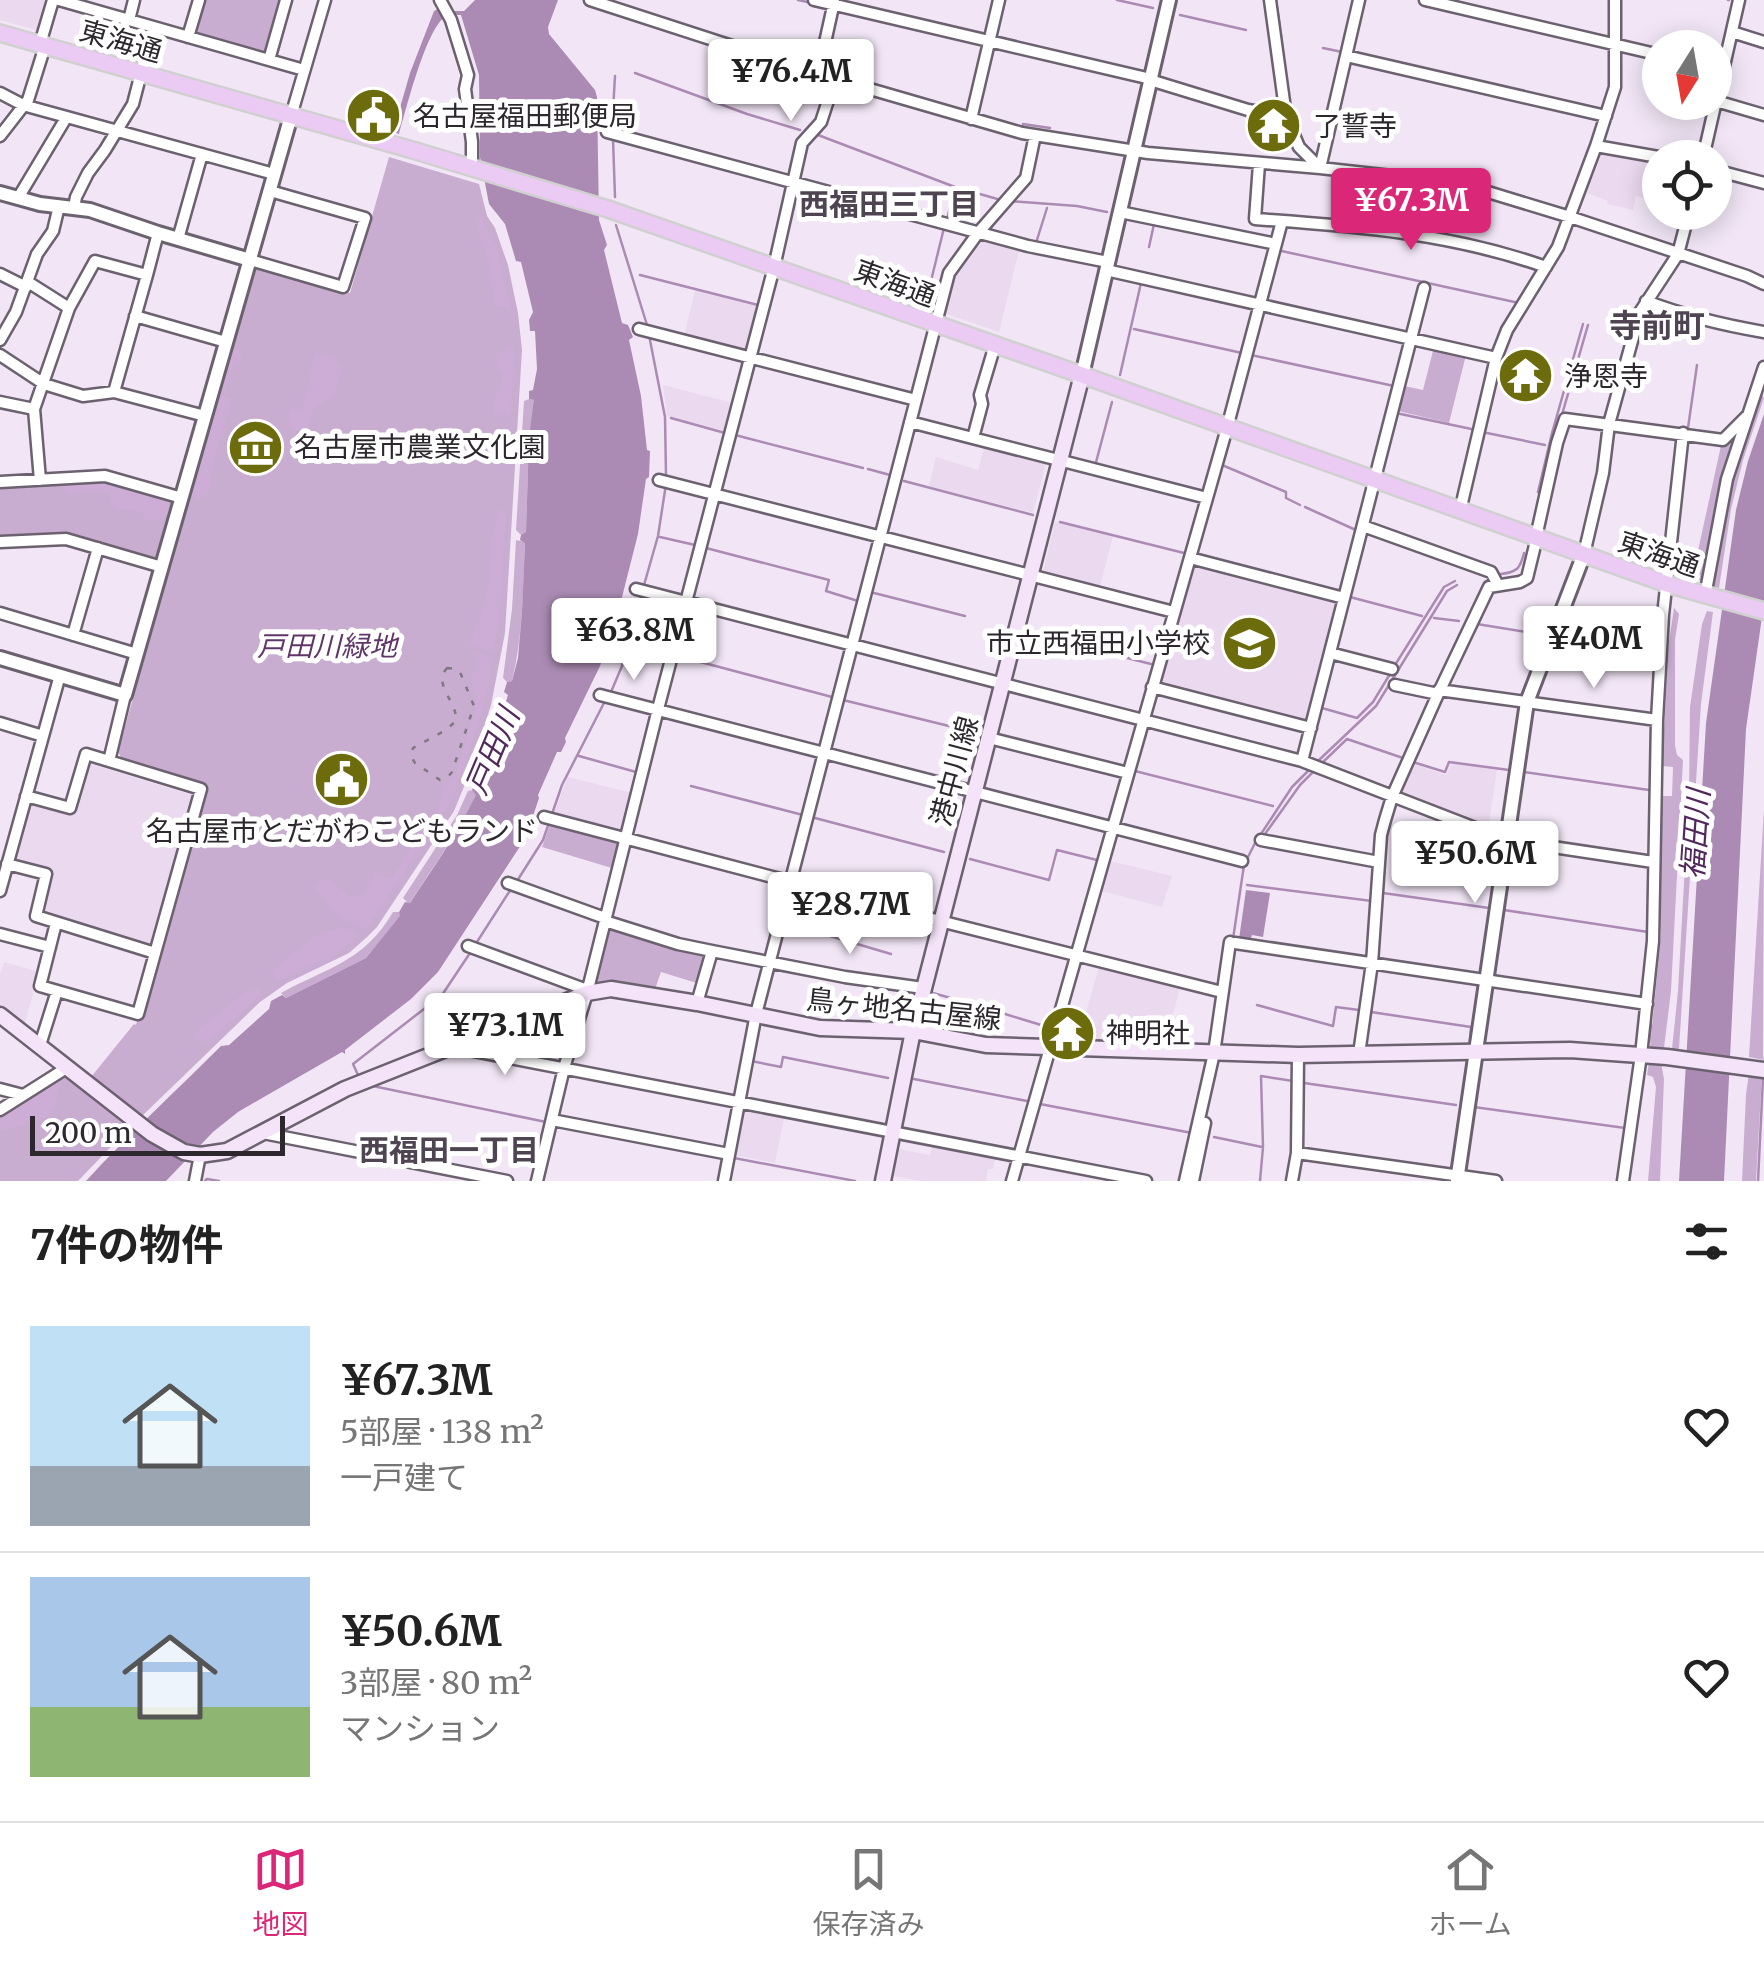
<!DOCTYPE html>
<html lang="ja">
<head>
<meta charset="utf-8">
<style>
	body { margin:0; font-family:Merriweather,"Noto Sans JP",serif; background:#f2f2f2; color:#222; height:100vh; display:flex; flex-direction:column; font-size:38px; white-space:nowrap }
	* { box-sizing:border-box; margin:0 }
	p { font-size:32px; color:#767676 }
	.icon { flex:none; width:55px; height:55px; fill:none; stroke:currentColor; stroke-width:2; stroke-linecap:round; stroke-linejoin:round }
	.map { position:relative; height:1181px; overflow:hidden }
	.side { display:flex; flex-direction:column; background:#fff; flex:1 }
	.side>* { flex:none }
	.needle { width:65px; rotate:191deg }
	.tools { position:absolute; left:1642px; top:30px; display:grid; gap:20px }
	.tools a { display:grid; place-items:center; width:90px; height:90px; border-radius:50%; background:#fff; box-shadow:0 5px 25px #0003; font-size:50px }
	.scale { position:absolute; left:30px; bottom:25px; width:255px; box-sizing:border-box; padding-left:10px; border:5px solid #2d282e; border-top:0; font-size:28px; line-height:35px; white-space:nowrap; color:#2d282e; -webkit-text-stroke:8px #fff; paint-order:stroke }
	.price { position:absolute; translate:-50% -85px; padding:0 22px; border-radius:10px; background:#fff; color:#222; font-size:32px; line-height:65px; filter:drop-shadow(0 2px 5px #0008) }
	.price::after { content:''; position:absolute; left:50%; top:60px; width:30px; height:22px; margin-left:-15px; background:inherit; clip-path:polygon(0 0,100% 0,50% 100%) }
	.price.current { background:#db2777; color:#fff }
	ul { padding:0; list-style:none }
	li { display:flex; align-items:center; gap:30px; height:250px; padding:0 30px }
	li+li { border-top:2px solid #e0e0e0 }
	li span { display:grid; place-items:center; flex:none; width:280px; height:200px; border-radius:0px; color:#555 }
	li>.icon { margin-inline-start:auto }
	span .icon { width:120px; height:120px; fill:#fffc; stroke-width:1 }
	li b { font-size:42px }
	h2 { display:flex; justify-content:space-between; align-items:center; height:120px; padding:0 30px; font-size:42px }
	.menu { display:flex; justify-content:space-around; align-items:center; height:140px; border-top:2px solid #e0e0e0; background:#fff; font-size:28px; color:#767676 }
	.menu a { display:grid; justify-items:center; gap:5px }
	.menu .current { color:#db2777 }
	.map>svg:first-child { display:block }
	.built { fill:#ead9ef }
	.green { fill:#c8add0 }
	.forest { fill:#cdacd6 }
	.water { fill:#ab8bb3 }
	.lines { fill:none; stroke-linecap:round; stroke-linejoin:round }
	.stream { stroke:#ab8bb3; stroke-width:2.5 }
	.ferry { stroke:#52295d; stroke-width:2.5; stroke-dasharray:12 10; stroke-linecap:butt }
	.minor-casing { stroke:#6c616f; stroke-width:15 }
	.tertiary-casing { stroke:#6c616f; stroke-width:18 }
	.secondary-casing { stroke:#6c616f; stroke-width:19 }
	.primary-casing { stroke:#d1d0d1; stroke-width:20 }
	.minor { stroke:#fff; stroke-width:10 }
	.tertiary { stroke:#fff; stroke-width:12 }
	.secondary { stroke:#f5e4f9; stroke-width:14 }
	.primary { stroke:#ebcaf4; stroke-width:15 }
	.rail { stroke:#7f7781; stroke-width:2.5; stroke-dasharray:5 10; stroke-linecap:butt }
	.labels { text-anchor:middle; dominant-baseline:central; stroke-width:10; stroke-linejoin:round; paint-order:stroke }
	.street-label { font-size:28px; fill:#2d282e; stroke:#fff }
	.poi-label { font-size:28px; fill:#2d282e; stroke:#fff; text-anchor:start }
	.park-label { font-size:28px; font-style:italic; fill:#60366a; stroke:#fff }
	.neighbourhood-label { font-size:30px; font-weight:bold; fill:#4f4552; stroke:#fff }
	.water-label { font-size:30px; font-style:italic; fill:#52295d; stroke:#fff }
	.quarter-label { font-size:32px; font-weight:bold; fill:#4f4552; stroke:#fff }
</style>
</head>
<body>
<div class="map">
<svg width="1764" height="1181" viewBox="0 0 1764 1181">
	<rect width="100%" height="100%" fill="#f2e6f6"/>
	<path class="built" d="M0,0h49l-9,31 -40,-11z
		M1603,150l57,11 -8,39 -16,-4 -3,14 -26,-6 1,-3 -21,-8z
		M985,237l35,9 -21,86 -58,-20 10,-38 22,-30 6,2z
		M695,290l64,17 -12,45 -63,-15z
		M663,385l70,18 -7,28 -59,-15z
		M985,444l62,17 -14,52 -104,-27 7,-29 42,13z
		M1055,522l58,14 -14,54 -57,-14z
		M1194,562l146,38 -32,124 -150,-39 33,-119z
		M1411,763l35,12 6,-12 45,7 -9,59 -89,-34 -1,-4z
		M91,764l101,31 2,3 -40,149 -114,-33 13,-43 -40,-11 17,-59 44,13 14,-49z
		M568,777l64,16 -10,38 -4,2 -65,-17z
		M1106,860l66,16 -10,31 -64,-17z
		M4,962l35,10 -15,55 -24,-19v-34z
		M1100,964l81,21 -18,63 -87,-2z
		M744,1106l41,8 -10,49 -40,-8z
		M933,1143l63,12 -3,14h-5l-2,12h-65l-27,-5 5,-27 31,6z"/>
	<path class="green" d="M204,0h79l-15,52 -3,3 -69,-21 -2,-3z
		M389,157l90,27 8,32 8,12 13,37 10,48 4,37 -17,283 -14,72 -23,72 -14,34 -77,116 -10,10 -18,16 -62,30 -27,19 -119,115 -50,-40 43,-53 2,1 69,-242 -84,-25 -3,-7 138,-483 4,-1 90,26z
		M1434,347l32,8 -17,68 -51,-12 6,-25 19,4z
		M1760,393l4,5 -21,62 -12,49 -12,79 -8,-2 20,-102z
		M529,399l6,1 -6,37 -3,96 -5,2 -5,-5 8,-129z
		M1739,427l-35,154 -12,-3 30,-137z
		M104,480l68,18 1,4 -16,56 -3,2 -88,-25 -66,3v-51z
		M516,540l9,2c-2,47 -2,94 -13,139l-5,1 -4,-4 9,-69z
		M1674,608l5,6 -4,26v105l2,10 6,5 -12,231 -7,57 -14,-1 11,-112 -2,-78 2,-61h11l1,-29 -11,-1 7,-124z
		M1707,611l6,1 -12,92 -22,345h-7l6,-58 11,-199 1,-85 12,-83z
		M472,790l5,5 -11,23 -57,86 -6,-6 54,-83 11,-24z
		M1764,809l-1,248 1,3 -15,-3z
		M551,822l70,20 -6,27 -73,-22z
		M393,912h6l2,4 -35,42 -80,40 -5,-5c47,-26 83,-31 112,-81z
		M608,924l99,28 -7,32 -39,-12 -7,20 -62,-3z
		M1649,1062l12,1 3,16 -4,102h-12l8,-94 -3,-10 -6,-2z
		M1749,1073l13,1 -6,107h-14l4,-87z
		M64,1075l65,53 -51,53h-78v-66z"/>
	<path class="forest" d="M475,218h7l14,28 15,64 -18,-6c0,-17 -2,-36 -7,-53 -3,-12 -10,-21 -11,-33z
		M514,347l-3,68 -6,-2 -9,4c-7,-16 5,-26 6,-42l-5,-8c0,-12 4,-20 17,-20z
		M233,349l8,2v12l-7,1 -10,33 7,2 -21,77 2,4 -4,15 -10,5 -7,-5z
		M315,353l19,4 7,11 -6,28 -8,3 -15,12 -4,19 -4,2 -11,-2 -5,-12 3,-10 8,2 4,-3z
		M101,482l69,18 -4,17 -15,4 -5,-1c-5,-13 -16,-10 -27,-9l-6,-4 -4,-12 -7,-3 -16,-1 -14,5 -7,-4 2,-8z
		M499,509l7,2 -6,95 -6,46 -9,-1 -16,-8c11,-22 19,-45 21,-70 2,-22 1,-42 9,-64z
		M475,651l18,7c-8,50 -24,102 -45,148l-82,123c-28,-11 -35,-17 -51,-42l5,-6 11,-1c5,3 8,8 13,12 15,12 28,-4 30,-19h4l10,6 6,-3 24,-41 19,-20 7,-30 6,-4 6,-9 20,-66v-7l-6,-21 9,-12 -7,-13z
		M346,928l15,5 -23,20 -59,28 -7,-5 1,-5c22,-19 42,-42 73,-43z
		M253,986l5,1 3,7 -57,51 -10,-7 1,-6z
		M58,1080c1,45 -22,41 -58,51v-15z"/>
	<path class="water" d="M475,0h83l-10,27 1,7 46,56 2,7 2,123 8,25 -3,5 18,73 6,2 5,12 -4,3 12,56 6,54 3,1 -1,26 -3,2 -8,55 -19,75 2,2 -3,11 -3,1 -15,43 -35,72 1,4 -5,10h-4l-19,43 1,3 -11,33 -9,17 -81,124 -27,27 -66,51v4l-3,-2 -104,60 -25,20 -47,49h-80c43,-47 90,-90 135,-135l8,-1 40,-36 2,-8 11,-6 4,3 80,-40 34,-42 -1,-4 6,-10 5,1c23,-35 48,-70 66,-108l-4,-5 4,-9 6,-2 26,-84 -4,-3 3,-10 5,-1 6,-23 4,-47 3,-68 -5,-3 1,-5 5,-3 3,-95 5,-37 -5,-1v-8l4,-1 4,-21 -2,-38h-5l-1,-11 4,-8 -12,-50 -5,-1 -11,-37 -16,-20 -9,-47 -1,-82 -18,-60c-4,0 -11,-1 -15,1 -20,12 -40,94 -47,118l-6,-2 17,-59 24,-62 6,-3 2,3h22z
		M1764,414v189l-18,126 -22,452h-45l27,-458 30,-213 12,-49z
		M1246,890l24,3 -7,44 -11,-2 -2,6 -11,-2z"/>
	<g class="lines">
		<path class="stream" d="M798,0l14,3
			M1117,0l36,8
			M1276,0l4,29
			M1728,0h1
			M1180,15l66,15
			M1281,36l3,27
			M1323,48l19,4v-2
			M1284,67l5,36
			M826,70l124,37
			M635,73l112,41 53,16
			M984,117l39,11v-4l27,4
			M612,128l3,-52
			M818,135l137,52 46,13
			M613,139l2,58
			M1009,201l68,5 30,6
			M1694,215v-3
			M947,220l7,-31
			M616,225l31,100
			M1238,241l31,7
			M1036,243l11,-35
			M1149,247l5,-23
			M1686,247l7,-29
			M1277,250l242,53
			M640,275l118,30
			M922,303l7,-14 15,-61
			M1134,329l108,24
			M649,335l16,82 1,59
			M1251,355l143,31
			M1120,375l21,-92
			M1396,413l80,17
			M671,418l54,15
			M1561,418l27,-93
			M1688,428l9,-63
			M1487,433l58,12
			M735,435l128,33
			M1222,465l64,27v6l14,7
			M1095,466l17,-64
			M868,469l22,6
			M904,481l129,34
			M1538,492l14,-59 31,-109
			M1305,507l53,24
			M1060,522l124,31
			M660,537l35,8
			M706,548l123,32 -3,11 32,10
			M1676,551v-9
			M1674,571l1,-12
			M1501,574c16,-2 19,-5 23,-21
			M644,585l14,-49 8,-52
			M874,593l91,23
			M1350,597l72,19
			M1434,618l25,3
			M1477,624l68,11
			M1028,633l123,31
			M630,644l37,9
			M678,656l154,41
			M1395,665l49,-78 11,-6
			M611,692l11,-26 20,-72
			M843,700l110,27
			M1663,702l4,-60
			M1322,708l35,10 16,-16 17,-28
			M830,749l5,-18
			M579,756l57,16
			M1318,761l58,-55 71,-115 10,-6
			M1413,762l32,10 4,-10 60,8
			M1322,763l25,-24 56,19
			M1135,771l138,35
			M1524,772l125,18
			M691,786l112,29
			M552,814l10,-29 44,-86
			M815,818l129,34
			M1261,834l31,-47 18,-18
			M1265,834l35,-49 14,-14
			M970,859l79,21 8,-30 40,10
			M517,881l26,-41 6,-17
			M1247,885l125,16v-3
			M1383,893l106,15
			M1504,910l144,22
			M786,923l105,31
			M1659,929v-62
			M1233,939l11,-74 12,-24
			M475,945l36,-56
			M1657,960l1,-19
			M933,993l67,19
			M1257,1005l76,21 3,-19 23,3
			M1652,1010l4,-44
			M1371,1012l100,15 -1,14
			M1005,1014l46,14 13,-49
			M1649,1042l2,-17
			M751,1061l30,6 2,-10 105,21
			M358,1075l-5,-11 89,-69 28,-42
			M914,1079l113,22
			M1304,1083l152,22
			M368,1085l178,37
			M1040,1104l152,29
			M1474,1107l151,21
			M1214,1137l48,10
			M734,1158l121,23
			M205,1181l2,-2 12,2
			M1260,1181l3,-34 -2,-71 32,5
			M1758,1181l5,-103"/>
		<path class="ferry" d="M343,837l23,6"/>
		<defs>
			<path id="minor" d="M59,0l245,70
				M440,0l11,20 17,55 -3,14 7,53v26
				M590,0l228,74 204,59 126,20 172,15 117,13 41,8 92,28 177,59 17,8
				M814,0l337,79
				M1270,0l16,116 13,31 20,20
				M1425,0l235,55
				M129,20l5,-20
				M1732,32l32,10
				M188,37l11,-37
				M40,44l13,-44
				M1346,56l260,60
				M269,60l17,-60
				M818,74l16,-72
				M1150,80l98,30 38,6
				M0,93l23,12 251,69
				M1716,101l48,14
				M291,116l34,-116
				M971,119l28,-119
				M607,132l421,114 80,16
				M0,136l28,-36 17,-54
				M1596,146l68,12
				M1703,158l36,-158
				M1259,164l-4,55c99,7 196,14 291,48
				M1320,168l39,-168
				M1715,170l49,13
				M18,198l48,-80
				M74,208l2,-11 12,-24 17,-23 28,-46 20,-77
				M1120,212l156,32
				M178,239l24,-85
				M250,260l93,27 22,-69 -95,-27
				M1106,270l390,88
				M0,274l26,13
				M147,275l11,-42
				M28,282l41,26
				M1646,301c39,15 77,24 118,31
				M135,316l91,26
				M639,329l277,71
				M0,340l16,-28 21,-58 16,-23 6,-25
				M0,355l44,29 39,12 31,-4 91,24
				M0,402l34,7
				M910,422l297,76
				M973,438l9,-34 -2,-9 15,-50
				M40,480l-6,-71 35,-101 26,-47 52,14 -33,117
				M659,480l515,132
				M0,482l105,-6 77,22
				M1460,511l36,-153 11,-28 51,-83 38,-101 19,-59v-87
				M1363,526l128,46 7,13
				M1536,537l21,-94 8,-24 158,21 25,-25
				M0,542l66,-3 96,28
				M1584,554l19,-81 6,-49 31,-112 38,-58 11,-42
				M1190,558l154,40
				M636,589l666,172 204,79 147,22
				M1705,596l22,-117 37,-112
				M0,613l137,41
				M1554,631l107,16
				M73,635l25,-87
				M1330,653l62,16
				M1395,685l43,9
				M1152,687l159,41
				M1439,690l218,30
				M600,695l642,166
				M0,723l43,13
				M989,738l139,35
				M109,761l16,-66
				M1302,761l122,-473
				M26,796l44,12 16,-54 115,35 -63,225 -98,-28 16,-63
				M544,817l396,104 282,71
				M1261,840l118,22
				M7,864l39,10 -10,42 119,37
				M508,883l97,35 3,4 70,22 34,7 133,26 78,11
				M0,891l60,-216
				M0,934l50,13
				M1235,943l412,61
				M468,946l119,44
				M697,1003l15,-52
				M40,1045l17,-54
				M453,1047l693,134
				M1359,1054l13,-91 9,-128 4,-15 7,-23 46,-103 51,-107 31,-5 7,-4 10,-41
				M0,1089l23,6
				M0,1110l68,-43
				M552,1120l177,34
				M263,1133l244,48
				M1297,1153l199,28
				M195,1181l5,-26
				M537,1181l27,-113 23,-75 71,-284 116,-442 28,-124 19,-21 14,-43
				M724,1181l32,-167 193,-741 29,-40 48,-55 9,-43
				M1012,1181l215,-753 55,-207
				M1185,1181l29,-128 16,-111
				M1193,1181l12,-58
				M1292,1181l5,-28 1,-98
				M1623,1181l18,-126 12,-114 4,-221 6,-105 20,-182"/>
			<path id="tertiary" d="M0,193l40,11 50,6 68,23 92,27
				M1082,375l87,-375
				M0,658l125,37 166,-579
				M1457,1181l70,-479 57,-148"/>
			<path id="secondary" d="M0,1015l152,119 32,18 16,3 27,-4 118,-62 242,-96 24,-4 86,14 123,25 93,3 73,14 312,10 272,-5 97,7 97,13
				M883,1181l30,-150 169,-656"/>
			<path id="primary" d="M0,33l416,118 192,58 474,166 585,209 97,27"/>
		</defs>
		<use href="#minor" class="minor-casing"/>
		<use href="#tertiary" class="tertiary-casing"/>
		<use href="#secondary" class="secondary-casing"/>
		<use href="#primary" class="primary-casing"/>
		<use href="#minor" class="minor"/>
		<use href="#tertiary" class="tertiary"/>
		<use href="#secondary" class="secondary"/>
		<use href="#primary" class="primary"/>
		<path class="rail" d="M447,668l9,1 4,3 14,34 -22,66 -5,6 -7,2 -25,-17 -4,-7 2,-8 33,-18 10,-9c2,-19 -24,-36 -9,-53z"/>
	</g>
	<defs>
		<symbol id="civic-disc" viewBox="-11 -11 22 22"><circle r="9.5" fill="#6d6c0c" stroke="#fff"/><path d="M-.6-6.5H3V-4.5H.6V-3L4-1V1h2V6H-6V1h2V-1L-.6-3ZM-1.2 2.5V6h2.4V2.5Z" fill="#fff"/></symbol>
		<symbol id="temple-disc" viewBox="-11 -11 22 22"><circle r="9.5" fill="#6d6c0c" stroke="#fff"/><path d="M0-6L5-2H3V0L6.5 2.5H4V6H1.5V3h-3V6H-4V2.5H-6.5L-3 0V-2H-5Z" fill="#fff"/></symbol>
		<symbol id="museum-disc" viewBox="-11 -11 22 22"><circle r="9.5" fill="#6d6c0c" stroke="#fff"/><path d="M0-6L6-3V-2H-6V-3ZM-5-1h2V3h-2ZM-1-1h2V3h-2ZM3-1h2V3H3ZM-6 4H6V6H-6Z" fill="#fff"/></symbol>
		<symbol id="school-disc" viewBox="-11 -11 22 22"><circle r="9.5" fill="#6d6c0c" stroke="#fff"/><path d="M0-5L7-2L0 1L-7-2ZM-4 1L0 2.5L4 1V4Q0 6-4 4Z" fill="#fff"/></symbol>
	</defs>
	<g fill-rule="evenodd">
		<use href="#civic-disc" x="342" y="84" width="63" height="63"/>
		<use href="#temple-disc" x="1242" y="94" width="63" height="63"/>
		<use href="#temple-disc" x="1494" y="344" width="63" height="63"/>
		<use href="#museum-disc" x="224" y="416" width="63" height="63"/>
		<use href="#school-disc" x="1218" y="612" width="63" height="63"/>
		<use href="#civic-disc" x="310" y="748" width="63" height="63"/>
		<use href="#temple-disc" x="1036" y="1002" width="63" height="63"/>
	</g>
	<g class="labels">
		<g class="street-label">
			<text transform="translate(121 41) rotate(16)">東海通</text>
			<text transform="translate(895 283) rotate(20)">東海通</text>
			<text transform="translate(1659 554) rotate(19)">東海通</text>
			<text transform="translate(954 771) rotate(-75)">港中川線</text>
			<text transform="translate(904 1009) rotate(6)">鳥ヶ地名古屋線</text>
		</g>
		<g class="poi-label">
			<text x="413" y="116">名古屋福田郵便局</text>
			<text x="1313" y="126">了誓寺</text>
			<text x="1564" y="376">浄恩寺</text>
			<text x="294" y="447">名古屋市農業文化園</text>
			<text x="1210" y="643" text-anchor="end">市立西福田小学校</text>
			<text x="342" y="831" text-anchor="middle">名古屋市とだがわこどもランド</text>
			<text x="1106" y="1033">神明社</text>
		</g>
		<g class="park-label">
			<text x="327" y="646">戸田川緑地</text>
		</g>
		<g class="neighbourhood-label">
			<text x="889" y="204">西福田三丁目</text>
			<text x="449" y="1150">西福田一丁目</text>
		</g>
		<g class="water-label">
			<text transform="translate(492 751) rotate(-67)">戸田川</text>
			<text transform="translate(1695 834) rotate(-86)">福田川</text>
		</g>
		<g class="quarter-label">
			<text x="1657" y="326">寺前町</text>
		</g>
	</g>
</svg>
<div class="tools">
<a><svg class="needle" viewBox="-14 -14 28 28"><path d="M0-13l5 13h-10z" fill="#e53935"/><path d="M0 13l5-13h-10z" fill="#767676"/></svg></a>
<a><svg class="icon" aria-label="locate" viewBox="0 0 24 24"><circle cx="12" cy="12" r="6"/><path d="M12 2v4M12 18v4M2 12h4M18 12h4"/></svg></a>
</div>
<div class="scale">200 m</div>
<b class="price" style="left:791px;top:124px">¥76.4M</b>
<b class="price current" style="left:1411px;top:253px">¥67.3M</b>
<b class="price" style="left:634px;top:683px">¥63.8M</b>
<b class="price" style="left:1594px;top:691px">¥40M</b>
<b class="price" style="left:1475px;top:906px">¥50.6M</b>
<b class="price" style="left:850px;top:957px">¥28.7M</b>
<b class="price" style="left:505px;top:1078px">¥73.1M</b>
</div>
<section class="side">
<h2>7件の物件<svg class="icon" aria-label="filters" viewBox="0 0 24 24"><path d="M4 7h16M4 17h16"/><circle cx="9" cy="7" r="2"/><circle cx="15" cy="17" r="2"/></svg></h2>
<ul>
<li><span style="background:linear-gradient(#bfe0f5 70%,#9aa5b1 0)"><svg class="icon" aria-label="home" viewBox="0 0 24 24"><path d="M3 11l9-7 9 7M6 9v11h12V9"/></svg></span><div><b>¥67.3M</b><p>5部屋 · 138 m²</p><p>一戸建て</p></div><svg class="icon" aria-label="heart" viewBox="0 0 24 24"><path d="M12 20l-8-8c-3-5 5-10 8-4 3-6 11-1 8 4z"/></svg></li>
<li><span style="background:linear-gradient(#a9c7e8 65%,#8fb573 0)"><svg class="icon" aria-label="home" viewBox="0 0 24 24"><path d="M3 11l9-7 9 7M6 9v11h12V9"/></svg></span><div><b>¥50.6M</b><p>3部屋 · 80 m²</p><p>マンション</p></div><svg class="icon" aria-label="heart" viewBox="0 0 24 24"><path d="M12 20l-8-8c-3-5 5-10 8-4 3-6 11-1 8 4z"/></svg></li>
</ul>
</section>
<nav class="menu">
<a class="current"><svg class="icon" aria-label="map" viewBox="0 0 24 24"><path d="M3 6l6-2 6 2 6-2v14l-6 2-6-2-6 2zM9 4v14M15 6v14"/></svg>地図</a>
<a><svg class="icon" aria-label="saved" viewBox="0 0 24 24"><path d="M7 4h10v16l-5-4-5 4z"/></svg>保存済み</a>
<a><svg class="icon" aria-label="home" viewBox="0 0 24 24"><path d="M3 11l9-7 9 7M6 9v11h12V9"/></svg>ホーム</a>
</nav>
</body>
</html>
